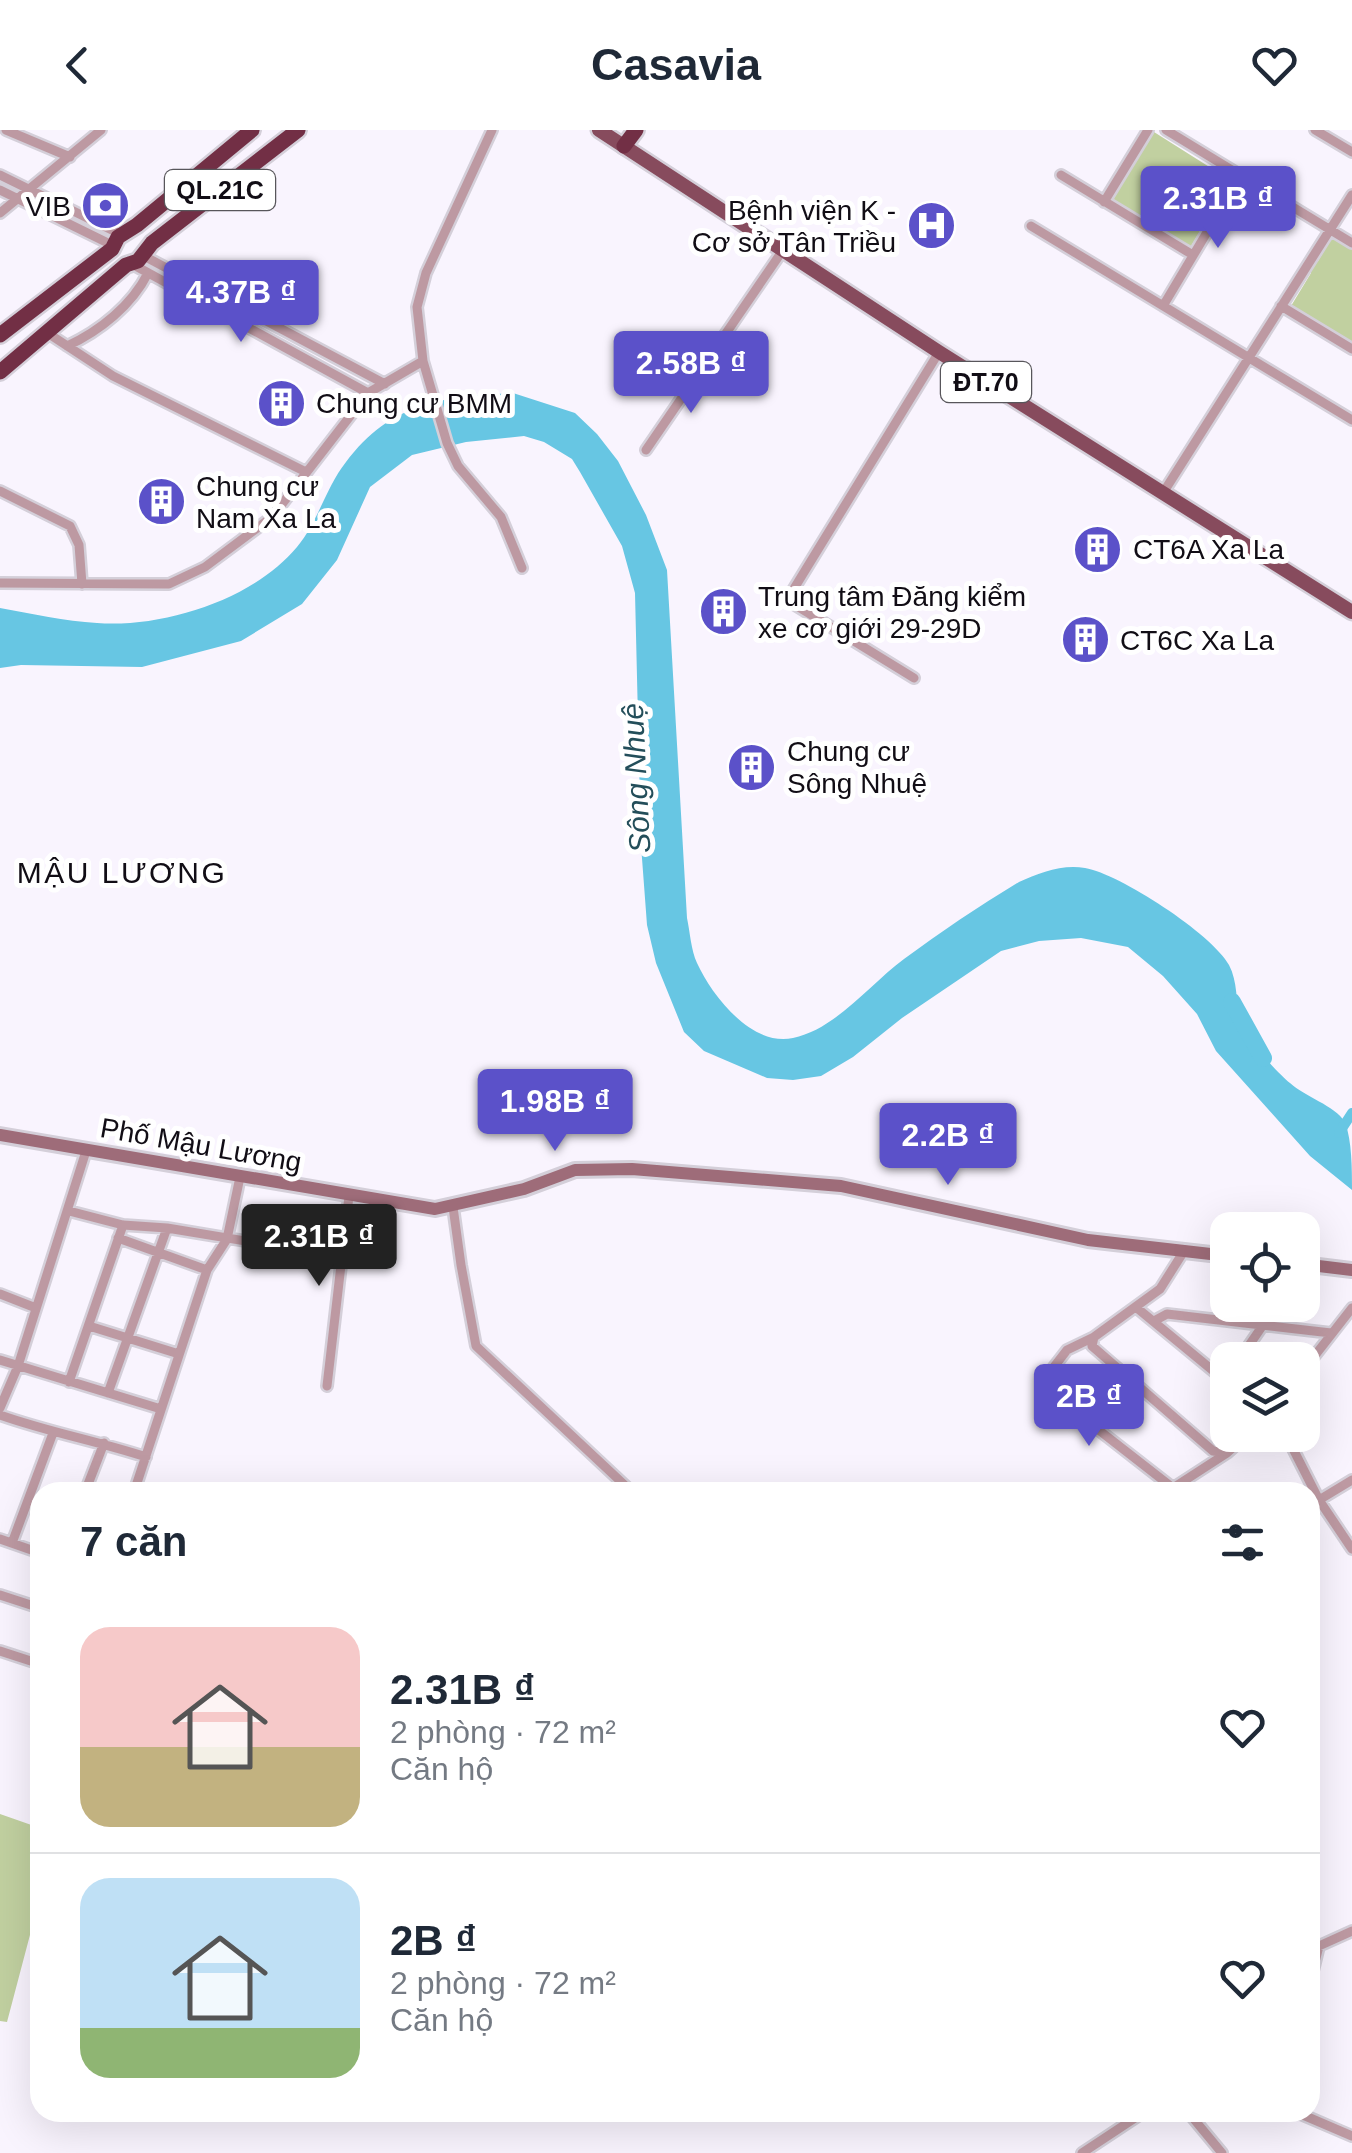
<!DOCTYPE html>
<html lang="vi">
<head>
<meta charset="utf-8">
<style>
	body { margin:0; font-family:Helvetica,sans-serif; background:#f2f2f3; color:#1f2937; height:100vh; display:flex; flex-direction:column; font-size:38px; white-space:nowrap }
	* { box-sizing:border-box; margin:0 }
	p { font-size:32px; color:#747a83 }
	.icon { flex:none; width:55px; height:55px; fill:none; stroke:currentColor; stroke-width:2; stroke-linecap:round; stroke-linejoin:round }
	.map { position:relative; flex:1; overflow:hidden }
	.drawer { position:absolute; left:30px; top:1352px; width:1290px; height:640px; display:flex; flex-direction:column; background:#fff; border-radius:30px; box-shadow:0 10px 40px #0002 }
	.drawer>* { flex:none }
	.fabs { position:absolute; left:1210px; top:1082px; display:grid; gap:20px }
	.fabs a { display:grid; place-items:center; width:110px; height:110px; border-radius:20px; background:#fff; box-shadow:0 10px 40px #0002; font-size:50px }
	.price { position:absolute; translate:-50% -85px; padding:0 22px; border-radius:10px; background:#5b51c9; color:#fff; font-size:32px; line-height:65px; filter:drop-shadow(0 2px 5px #0008) }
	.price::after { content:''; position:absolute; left:50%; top:60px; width:30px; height:22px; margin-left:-15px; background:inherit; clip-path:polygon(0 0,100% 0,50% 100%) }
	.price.current { background:#222; color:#fff }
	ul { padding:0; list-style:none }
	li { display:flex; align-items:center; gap:30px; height:250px; padding:0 50px }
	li+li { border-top:2px solid #e0e1e3 }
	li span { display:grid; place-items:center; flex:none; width:280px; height:200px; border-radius:30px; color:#555 }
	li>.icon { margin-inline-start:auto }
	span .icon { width:120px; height:120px; fill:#fffc; stroke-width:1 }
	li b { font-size:42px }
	h2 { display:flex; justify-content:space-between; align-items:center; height:120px; padding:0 50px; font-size:42px }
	header { display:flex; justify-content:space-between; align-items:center; height:130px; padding:0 50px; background:#fff; font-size:45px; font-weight:700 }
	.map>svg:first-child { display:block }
	.green { fill:#c1d0a0 }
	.water { fill:#67c6e3 }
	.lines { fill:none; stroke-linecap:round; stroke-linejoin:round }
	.canal { stroke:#67c6e3; stroke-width:10 }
	.river { stroke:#67c6e3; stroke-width:18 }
	.street-casing { stroke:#d4cfd9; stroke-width:14 }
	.secondary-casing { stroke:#d4cfd9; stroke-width:18 }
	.primary-casing { stroke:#d4cfd9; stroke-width:19 }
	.highway-casing { stroke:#d4cfd9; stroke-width:20 }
	.street { stroke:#bd99a2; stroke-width:9 }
	.secondary { stroke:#9e6c79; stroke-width:12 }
	.primary { stroke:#874b5d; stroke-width:14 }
	.highway { stroke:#722f45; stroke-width:15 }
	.labels { text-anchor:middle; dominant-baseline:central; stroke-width:10; stroke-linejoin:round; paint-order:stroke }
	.shield { fill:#fff; stroke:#58565b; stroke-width:2.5 }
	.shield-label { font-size:25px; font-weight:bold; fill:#110d15 }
	.poi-label { font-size:28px; fill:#110d15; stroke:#fff; text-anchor:start }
	.street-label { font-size:28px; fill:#110d15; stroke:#fff }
	.water-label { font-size:30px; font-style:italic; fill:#234e5a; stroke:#fff }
	.neighbourhood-label { font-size:30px; letter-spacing:2.5px; fill:#110d15; stroke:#fff }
</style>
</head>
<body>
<header><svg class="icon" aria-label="back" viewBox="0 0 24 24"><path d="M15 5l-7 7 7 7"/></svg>Casavia<svg class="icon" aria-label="heart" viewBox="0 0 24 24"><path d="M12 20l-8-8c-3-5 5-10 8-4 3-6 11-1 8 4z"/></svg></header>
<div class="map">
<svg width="1352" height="2023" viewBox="0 0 1352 2023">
	<rect width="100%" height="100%" fill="#f9f4fe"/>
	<path class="green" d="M1154,2l76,48 -40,68 -77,-49z
		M1333,106l19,12v95l-61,-37 20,-33 -3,-4 6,-10 4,2z
		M0,1684l40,14v69l-33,125 -7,-1z"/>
	<path class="water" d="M513,263l62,20 22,21 21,27 28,54 21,55 20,348c3,14 4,32 10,45 15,33 55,84 96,75 43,-9 77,-54 111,-79 37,-27 75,-53 115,-77 20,-9 43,-18 66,-14 35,6 127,66 144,97 11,21 5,45 15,66 7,13 34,42 46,52 15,14 44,22 55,39 7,19 7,47 7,68l-42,-34 -94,-105 -19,-37 -34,-38 -35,-29 -47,-9 -42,3 -38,10 -99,67 -49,39 -32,19 -28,4 -26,-2 -63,-27 -20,-19 -28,-69 -9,-38 -6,-80 -6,-252 -13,-47 -42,-74 -8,-13 -28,-17 -20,-6 -58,6 -54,13 -42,32 -33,73 -35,44 -61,37 -99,26 -121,-2 -21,3v-60c32,6 65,13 97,15 67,5 157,-24 200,-76 21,-25 29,-60 49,-85 45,-60 98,-66 167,-69z"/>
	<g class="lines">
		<path class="canal" d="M1339,1003l13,-20"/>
		<path class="river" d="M1232,872l31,56"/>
		<defs>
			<path id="street" d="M6,0l64,27
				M492,0l-66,143 -9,34 6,54 24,82 11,23 43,51 21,51
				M1166,0l186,113
				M1315,0l37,22
				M0,45l122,60
				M1061,45l132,80
				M0,60l112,55
				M1104,72l44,-72
				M0,83l101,-83
				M1031,96l321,194
				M142,125l243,129
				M132,134l236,129
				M1163,176l77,-129
				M1281,176l71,43
				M46,202l67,44 193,96
				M67,216c33,-15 65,-41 81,-73
				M646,320l137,-200
				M0,361l70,35 9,19 3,39
				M1163,363l189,-298
				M0,453l169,1 36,-17 67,-50 96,-124 55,-32
				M914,548l-127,-78 152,-248
				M453,1077l8,58 15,81 156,146
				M69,1081l54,14 44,3 175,29
				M118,1108l89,32
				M1184,1121l-24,38 -66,48 -2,9 121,105 14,2 20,-18
				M0,1164l36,14
				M1137,1178l91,75
				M1154,1191l13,-7 164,19
				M89,1196l90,28
				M1094,1207l-27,13 -17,22 3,19 6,8 114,89 54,-35
				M0,1230l161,49
				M1239,1230l24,-35
				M1302,1242l50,-64
				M69,1252l54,-157
				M327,1256l22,-190
				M108,1263l59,-165
				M0,1278l18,-42 68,-215
				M0,1285c48,17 97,26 146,42
				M1286,1305l33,65 33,49
				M85,1362l19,-49
				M134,1362l73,-222 20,-31 13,-62
				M1319,1370l33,-20
				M0,1409l40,14
				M12,1413l41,-110
				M0,1465l40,13
				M0,1521l40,13
				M1310,1853l9,-37 33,-15
				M1188,1982l34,41
				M1296,1982l56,24
				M1082,2023l62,-41"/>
			<path id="secondary" d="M0,1005l435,74 89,-20 51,-19 57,-1 209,17 247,54 140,16
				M1302,1134l50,6"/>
			<path id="primary" d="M599,0l340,222 413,260"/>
			<path id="highway" d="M624,16l12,-16
				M0,205l112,-86 6,-12 19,-12 115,-95
				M0,242l126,-107 12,-4 14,-18 146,-113"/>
		</defs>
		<use href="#street" class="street-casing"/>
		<use href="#secondary" class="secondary-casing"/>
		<use href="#primary" class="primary-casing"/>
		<use href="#highway" class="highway-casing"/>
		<use href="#street" class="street"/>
		<use href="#secondary" class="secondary"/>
		<use href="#primary" class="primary"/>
		<use href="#highway" class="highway"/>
	</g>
	<defs>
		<symbol id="bank-disc" viewBox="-11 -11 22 22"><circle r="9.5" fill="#5b51c9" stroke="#fff"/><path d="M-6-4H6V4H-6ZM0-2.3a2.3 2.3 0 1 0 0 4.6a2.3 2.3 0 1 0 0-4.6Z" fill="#fff"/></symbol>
		<symbol id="hospital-disc" viewBox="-11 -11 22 22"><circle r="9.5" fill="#5b51c9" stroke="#fff"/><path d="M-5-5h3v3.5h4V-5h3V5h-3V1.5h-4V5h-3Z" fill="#fff"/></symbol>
		<symbol id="building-disc" viewBox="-11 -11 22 22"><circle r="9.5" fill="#5b51c9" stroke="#fff"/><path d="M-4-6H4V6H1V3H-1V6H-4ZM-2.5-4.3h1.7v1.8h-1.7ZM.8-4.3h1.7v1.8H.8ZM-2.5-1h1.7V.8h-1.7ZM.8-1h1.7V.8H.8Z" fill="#fff"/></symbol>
	</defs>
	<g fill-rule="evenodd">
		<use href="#bank-disc" x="78" y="48" width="55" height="55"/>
		<use href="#hospital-disc" x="904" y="68" width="55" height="55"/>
		<use href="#building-disc" x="254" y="246" width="55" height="55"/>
		<use href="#building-disc" x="134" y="344" width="55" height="55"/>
		<use href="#building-disc" x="1070" y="392" width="55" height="55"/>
		<use href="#building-disc" x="696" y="454" width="55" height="55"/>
		<use href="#building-disc" x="1058" y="482" width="55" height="55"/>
		<use href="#building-disc" x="724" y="610" width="55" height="55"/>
	</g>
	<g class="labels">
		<g class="shield">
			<rect x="165" y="40" width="110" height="40" rx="8"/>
			<rect x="941" y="232" width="90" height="40" rx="8"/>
		</g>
		<g class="shield-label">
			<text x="220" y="60">QL.21C</text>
			<text x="986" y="252">ĐT.70</text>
		</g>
		<g class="poi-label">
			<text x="71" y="76" text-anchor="end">VIB</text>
			<text x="896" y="80" text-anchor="end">Bệnh viện K -<tspan x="896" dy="32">Cơ sở Tân Triều</tspan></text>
			<text x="316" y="273">Chung cư BMM</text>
			<text x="196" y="356">Chung cư<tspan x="196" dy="32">Nam Xa La</tspan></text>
			<text x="1133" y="419">CT6A Xa La</text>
			<text x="758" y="466">Trung tâm Đăng kiểm<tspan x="758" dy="32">xe cơ giới 29-29D</tspan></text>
			<text x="1120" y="510">CT6C Xa La</text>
			<text x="787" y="621">Chung cư<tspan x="787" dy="32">Sông Nhuệ</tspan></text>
		</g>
		<g class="street-label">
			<text transform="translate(201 1015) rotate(10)">Phố Mậu Lương</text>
		</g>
		<g class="water-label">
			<text transform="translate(636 648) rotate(-93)">Sông Nhuệ</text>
		</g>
		<g class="neighbourhood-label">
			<text x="122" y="742">MẬU LƯƠNG</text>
		</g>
	</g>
</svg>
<div class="fabs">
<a><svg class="icon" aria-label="locate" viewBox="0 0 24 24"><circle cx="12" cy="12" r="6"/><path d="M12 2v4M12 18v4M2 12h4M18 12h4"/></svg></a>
<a><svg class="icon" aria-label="layers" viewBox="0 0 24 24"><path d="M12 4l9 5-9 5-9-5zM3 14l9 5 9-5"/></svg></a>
</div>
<b class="price" style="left:1218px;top:121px">2.31B ₫</b>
<b class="price" style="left:241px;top:215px">4.37B ₫</b>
<b class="price" style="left:691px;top:286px">2.58B ₫</b>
<b class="price" style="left:555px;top:1024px">1.98B ₫</b>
<b class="price" style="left:948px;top:1058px">2.2B ₫</b>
<b class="price current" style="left:319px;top:1159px">2.31B ₫</b>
<b class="price" style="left:1089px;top:1319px">2B ₫</b>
<section class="drawer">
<h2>7 căn<svg class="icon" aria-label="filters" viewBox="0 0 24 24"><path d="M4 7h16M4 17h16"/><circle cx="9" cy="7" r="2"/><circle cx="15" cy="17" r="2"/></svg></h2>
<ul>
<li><span style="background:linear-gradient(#f6c9c9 60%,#c2b280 0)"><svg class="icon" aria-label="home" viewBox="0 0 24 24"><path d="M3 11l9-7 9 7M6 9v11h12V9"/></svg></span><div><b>2.31B ₫</b><p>2 phòng · 72 m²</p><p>Căn hộ</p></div><svg class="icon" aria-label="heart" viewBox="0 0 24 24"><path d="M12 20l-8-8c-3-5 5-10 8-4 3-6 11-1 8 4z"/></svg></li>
<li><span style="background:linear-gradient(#bfe0f5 75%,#8fb573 0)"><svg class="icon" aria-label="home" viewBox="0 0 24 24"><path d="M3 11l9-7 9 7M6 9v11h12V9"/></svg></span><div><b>2B ₫</b><p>2 phòng · 72 m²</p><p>Căn hộ</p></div><svg class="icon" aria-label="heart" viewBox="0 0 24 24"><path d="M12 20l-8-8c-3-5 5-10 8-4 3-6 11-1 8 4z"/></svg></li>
</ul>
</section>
</div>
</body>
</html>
